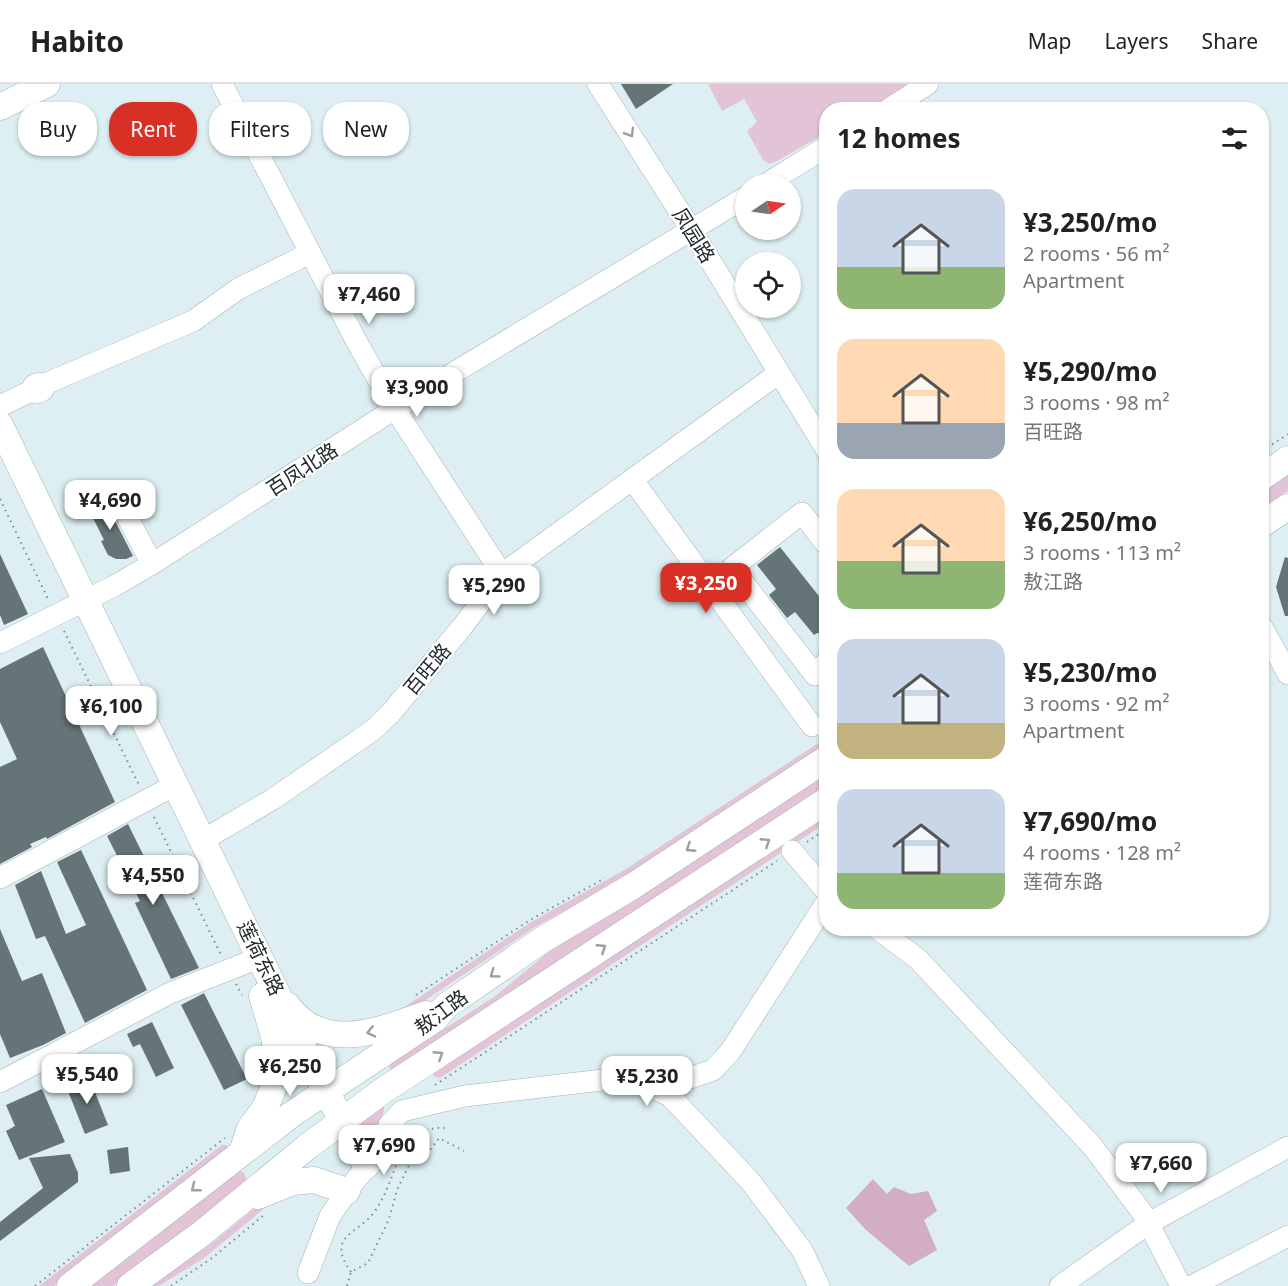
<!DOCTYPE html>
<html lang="en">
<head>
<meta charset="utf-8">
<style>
	body { margin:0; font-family:"Noto Sans","Noto Sans SC",sans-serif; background:#f2f2f2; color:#222; height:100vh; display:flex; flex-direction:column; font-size:22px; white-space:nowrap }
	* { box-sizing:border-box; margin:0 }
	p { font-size:20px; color:#767676 }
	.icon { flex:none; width:33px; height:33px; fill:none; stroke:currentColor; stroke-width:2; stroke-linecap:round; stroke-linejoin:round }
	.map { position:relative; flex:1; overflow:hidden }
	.details { position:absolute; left:819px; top:18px; width:450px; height:834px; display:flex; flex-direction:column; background:#fff; border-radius:24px; box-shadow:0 2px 4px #0004 }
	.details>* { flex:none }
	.hud { position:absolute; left:18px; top:18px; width:570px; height:54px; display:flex; gap:12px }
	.needle { width:39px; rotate:77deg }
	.fabs { position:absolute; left:735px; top:90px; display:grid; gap:12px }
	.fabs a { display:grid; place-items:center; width:66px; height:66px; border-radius:50%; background:#fff; box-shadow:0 2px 4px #0004; font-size:30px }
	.price { position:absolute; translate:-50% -51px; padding:0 14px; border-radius:12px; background:#fff; color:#222; font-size:20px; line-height:39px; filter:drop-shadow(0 2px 3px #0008) }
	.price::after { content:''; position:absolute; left:50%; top:36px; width:18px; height:14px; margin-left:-9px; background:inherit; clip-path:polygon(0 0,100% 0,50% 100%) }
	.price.selected { background:#d93025; color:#fff }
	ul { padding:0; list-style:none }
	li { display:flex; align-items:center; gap:18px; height:150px; padding:0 18px }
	li span { display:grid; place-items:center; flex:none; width:168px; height:120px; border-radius:18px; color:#555 }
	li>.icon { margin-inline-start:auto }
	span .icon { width:72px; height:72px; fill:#fffc; stroke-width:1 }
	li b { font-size:26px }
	h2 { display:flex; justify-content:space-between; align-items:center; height:72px; padding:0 18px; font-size:26px }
	.chip { padding:0 21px; border-radius:24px; background:#fff; box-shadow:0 2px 4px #0004; font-size:21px; line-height:54px }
	.chip.selected { background:#d93025; color:#fff }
	header { display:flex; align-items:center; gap:36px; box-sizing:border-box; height:84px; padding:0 30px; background:#fff; border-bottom:2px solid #e0e0e0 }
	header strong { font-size:28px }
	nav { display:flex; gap:33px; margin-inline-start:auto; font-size:21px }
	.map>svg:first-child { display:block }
	.green { fill:#e3c4d7 }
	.forest { fill:#d3adc4 }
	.building { fill:#647477 }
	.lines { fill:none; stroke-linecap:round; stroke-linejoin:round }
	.minor-casing { stroke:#a3b4b8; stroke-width:22 }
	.major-casing { stroke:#a3b4b8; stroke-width:27 }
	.path { stroke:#7f8b8e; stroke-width:2; stroke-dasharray:1.5 4.5; stroke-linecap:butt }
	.minor { stroke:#fff; stroke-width:21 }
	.major { stroke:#fff; stroke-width:26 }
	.oneway { stroke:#9c9f9f }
	.labels { text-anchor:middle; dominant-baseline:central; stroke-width:4.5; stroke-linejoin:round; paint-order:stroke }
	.street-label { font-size:20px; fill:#22292a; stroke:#fff }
</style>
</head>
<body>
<header>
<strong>Habito</strong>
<nav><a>Map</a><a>Layers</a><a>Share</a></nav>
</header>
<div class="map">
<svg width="1288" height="1202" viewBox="0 0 1288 1202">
	<rect width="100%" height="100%" fill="#ddeff3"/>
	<path class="green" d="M708,0h204l-45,25 -41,1v23l-49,28 -8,3 -6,-4 -16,-29 10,-9 -13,-23 -22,12z
		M1288,391v16l-26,17v-15z
		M826,654v8l-200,132 -91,49 -138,92 -3,-5 137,-92 95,-53z
		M826,687v14l-24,20 -409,266 -4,-3 2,-5 103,-66 52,-43z
		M826,731v8l-386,255 -6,-2v-4z
		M384,1021c1,16 -11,28 -26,29v-10l3,-4z
		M222,1061h5l1,7 -174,134h-15z
		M238,1086l6,3 2,6 -3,5 -130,102h-26z
		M268,1113l4,5 -68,56 -45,28h-13l64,-41z"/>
	<path class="forest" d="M873,1095l14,15 7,-7 17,7 17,-3 9,20 -13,9 13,30 -28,16 -44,-37 -19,-21z"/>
	<path class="building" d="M621,0h52l-37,25z
		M107,414l3,13 23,45 -7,3h-10l-8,-4 -7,-14 3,-1 -16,-32z
		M780,463l46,58v29l-9,-1 -3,2 -19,-23 -8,6 -18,-23 7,-6 -19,-24z
		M0,470l28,60 -24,11 -4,-10z
		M1285,473l3,1v58h-3l-9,-29z
		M43,563l72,155 -68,37 -1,-2 -16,7 2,3 -32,17v-97l17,-8 -17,-37v-53z
		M128,740l71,144 -28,11 -36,-76 5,-2 -33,-65z
		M81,766l66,140 -62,33 -40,-87 -9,3 -21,-54 26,-14 25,63 20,-9 -29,-63z
		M0,845l22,52 20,-8 24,60 -23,12 -33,13 -10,-24z
		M204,909l43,86 -23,11 -43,-85z
		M152,938l22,46 -18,9 -16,-33 -7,3 -6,-13z
		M89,993l19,48 -23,9 -19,-48z
		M42,1005l23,53 -46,18 -13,-29 9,-5 -9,-21z
		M128,1063l2,24 -20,3 -3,-24z
		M70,1070l8,19v9l-78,59v-19l43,-34 -14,-30z"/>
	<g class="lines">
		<defs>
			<path id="minor" d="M222,0l137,262 36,63 107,165
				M598,0l94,147 134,218
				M887,26l41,-26
				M766,100l60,-37
				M45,300l-2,6 -6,3 -6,-2 3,-6 6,-2 5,1 148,-63 45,-32 72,-36
				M0,322l31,-15
				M632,395l180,247
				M121,421l31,59
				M826,460l-24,-31 -70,55 83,107 11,-12
				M1262,543l26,47
				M0,559l116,-58 36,-21 263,-168 331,-199
				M203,756l70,-41 100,-69 17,-16 72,-87 40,-53 277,-201
				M792,767l34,40
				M0,794l162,-86
				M876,844l42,31 175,188 51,68 37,71
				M638,994h52l23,-8 17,-18 96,-149
				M0,998l170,-89 76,-30
				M308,1189l22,-57 27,-38 24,-25 8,-28 13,-14 63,-15 163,-19 42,19 80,85 52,69 17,36
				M1060,1202l89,-63 139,-76
				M1192,1202l96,-50"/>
			<path id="major" d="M0,23l47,-23
				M0,341l309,634 57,107
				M1262,393l26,-18
				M1262,440l26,-17
				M287,921c36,50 93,25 139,9
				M243,1065l7,-21 15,-20 10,-24v-44l-13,-44
				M258,1112l35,-14 21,-2 33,11
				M70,1202l222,-172 143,-95 11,-13 96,-66 91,-54 193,-127
				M130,1202l71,-52 106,-87 74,-55 445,-291"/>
		</defs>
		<use href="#minor" class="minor-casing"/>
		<use href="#major" class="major-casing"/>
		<path class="path" d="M1262,367l26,-17
			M0,415l48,100
			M1262,463l6,-4
			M64,547l75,154
			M154,733l67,138
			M807,758l19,-13
			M236,900l6,11
			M416,911l114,-75 75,-42
			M435,1001l342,-224
			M402,1070l19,8 18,-24 25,13
			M400,1071c12,-16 24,-29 45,-27
			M351,1188c-26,-37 7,-37 24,-61 11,-16 16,-33 23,-51
			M35,1202l190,-148
			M171,1202l41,-28 52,-43
			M347,1202l4,-14 17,-9 21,-44 8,-29 15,-31"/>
		<use href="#minor" class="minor"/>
		<use href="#major" class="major"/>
	</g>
	<defs><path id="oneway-chevron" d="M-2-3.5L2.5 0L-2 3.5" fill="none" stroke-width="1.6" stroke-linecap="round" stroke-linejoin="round" transform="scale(1.5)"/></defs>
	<g class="oneway">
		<use href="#oneway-chevron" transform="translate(630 49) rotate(58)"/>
		<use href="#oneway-chevron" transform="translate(766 758) rotate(-33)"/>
		<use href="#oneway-chevron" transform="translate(690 764) rotate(147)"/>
		<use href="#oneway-chevron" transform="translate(602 864) rotate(-33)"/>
		<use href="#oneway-chevron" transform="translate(494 890) rotate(144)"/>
		<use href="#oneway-chevron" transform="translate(371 948) rotate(167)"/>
		<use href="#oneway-chevron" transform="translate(439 971) rotate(-33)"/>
		<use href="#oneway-chevron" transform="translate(195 1104) rotate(142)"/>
	</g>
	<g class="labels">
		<g class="street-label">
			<text transform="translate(694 151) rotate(58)">凤园路</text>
			<text transform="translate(302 385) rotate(-33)">百凤北路</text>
			<text transform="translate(427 585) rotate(-50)">百旺路</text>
			<text transform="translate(261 874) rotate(64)">莲荷东路</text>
			<text transform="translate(441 928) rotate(-37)">敖江路</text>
		</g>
	</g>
</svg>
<div class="fabs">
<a><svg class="needle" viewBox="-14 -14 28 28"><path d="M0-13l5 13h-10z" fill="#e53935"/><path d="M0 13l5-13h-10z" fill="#767676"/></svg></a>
<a><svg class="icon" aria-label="locate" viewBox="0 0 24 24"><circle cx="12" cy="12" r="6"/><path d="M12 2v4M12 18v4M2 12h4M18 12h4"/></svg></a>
</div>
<b class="price" style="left:369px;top:241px">¥7,460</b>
<b class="price" style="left:417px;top:334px">¥3,900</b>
<b class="price" style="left:110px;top:447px">¥4,690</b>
<b class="price selected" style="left:706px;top:530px">¥3,250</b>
<b class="price" style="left:494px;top:532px">¥5,290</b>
<b class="price" style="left:111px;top:653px">¥6,100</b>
<b class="price" style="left:153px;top:822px">¥4,550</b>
<b class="price" style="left:290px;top:1013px">¥6,250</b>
<b class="price" style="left:87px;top:1021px">¥5,540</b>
<b class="price" style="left:647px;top:1023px">¥5,230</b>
<b class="price" style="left:384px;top:1092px">¥7,690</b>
<b class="price" style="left:1161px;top:1110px">¥7,660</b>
<div class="hud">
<a class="chip">Buy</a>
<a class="chip selected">Rent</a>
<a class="chip">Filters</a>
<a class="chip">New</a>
</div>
<section class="details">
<h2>12 homes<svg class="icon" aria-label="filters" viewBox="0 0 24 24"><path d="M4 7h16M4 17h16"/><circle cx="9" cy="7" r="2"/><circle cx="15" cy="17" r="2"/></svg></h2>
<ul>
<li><span style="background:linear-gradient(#c9d6e8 65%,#8fb573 0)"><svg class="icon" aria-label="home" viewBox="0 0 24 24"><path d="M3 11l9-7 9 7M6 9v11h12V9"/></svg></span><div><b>¥3,250/mo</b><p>2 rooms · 56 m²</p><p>Apartment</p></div></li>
<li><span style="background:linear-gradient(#ffd9b3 70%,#9aa5b1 0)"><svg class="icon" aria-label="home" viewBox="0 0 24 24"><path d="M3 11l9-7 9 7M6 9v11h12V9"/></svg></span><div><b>¥5,290/mo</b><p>3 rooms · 98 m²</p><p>百旺路</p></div></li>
<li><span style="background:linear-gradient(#ffd9b3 60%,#8fb573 0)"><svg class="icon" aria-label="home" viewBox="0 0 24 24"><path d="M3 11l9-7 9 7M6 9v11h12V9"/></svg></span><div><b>¥6,250/mo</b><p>3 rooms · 113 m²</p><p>敖江路</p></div></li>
<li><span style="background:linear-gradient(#c9d6e8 70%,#c2b280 0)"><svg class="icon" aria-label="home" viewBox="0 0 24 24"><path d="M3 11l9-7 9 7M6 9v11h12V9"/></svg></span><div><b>¥5,230/mo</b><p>3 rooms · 92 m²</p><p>Apartment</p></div></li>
<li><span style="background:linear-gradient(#c9d6e8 70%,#8fb573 0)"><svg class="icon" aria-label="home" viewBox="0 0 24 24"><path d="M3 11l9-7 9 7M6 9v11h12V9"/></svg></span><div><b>¥7,690/mo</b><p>4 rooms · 128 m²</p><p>莲荷东路</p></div></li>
</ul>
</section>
</div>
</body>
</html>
